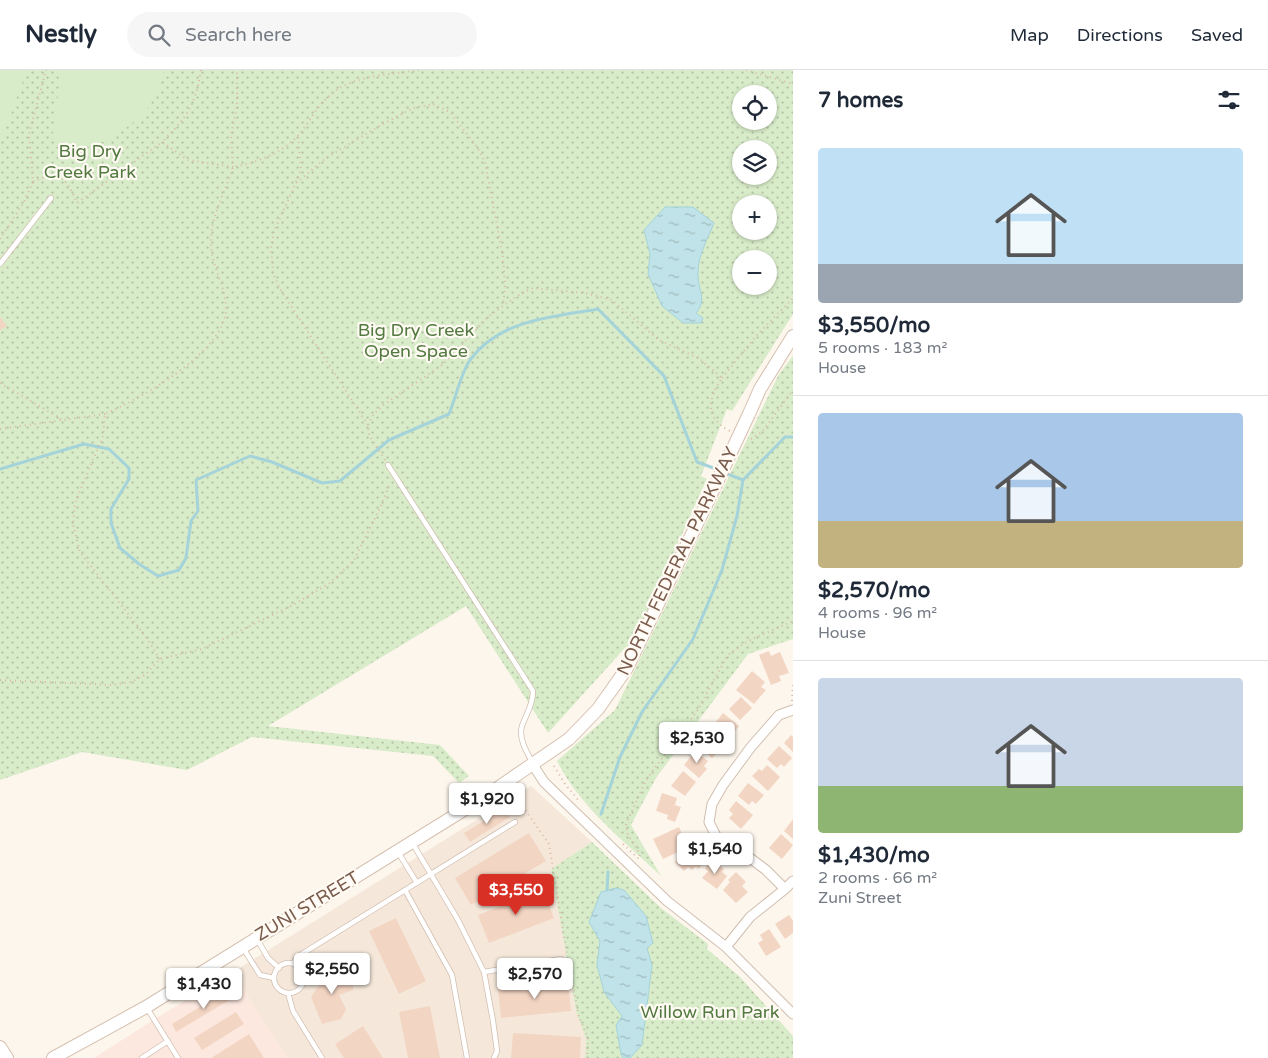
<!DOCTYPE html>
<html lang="en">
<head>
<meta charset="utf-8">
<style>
	body { margin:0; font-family:"Varela Round",sans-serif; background:#f6f6f7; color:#1f2937; height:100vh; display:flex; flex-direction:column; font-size:19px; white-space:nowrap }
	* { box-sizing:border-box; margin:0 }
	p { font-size:16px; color:#747a83 }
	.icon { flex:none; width:28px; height:28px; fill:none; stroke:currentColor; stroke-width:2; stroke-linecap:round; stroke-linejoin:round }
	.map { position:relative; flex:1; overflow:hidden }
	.panel { display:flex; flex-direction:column; background:#fff; width:475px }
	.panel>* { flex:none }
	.fabs { position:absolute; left:732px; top:15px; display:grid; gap:10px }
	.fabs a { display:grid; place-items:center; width:45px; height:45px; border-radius:50%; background:#fff; box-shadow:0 1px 4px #0004; font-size:25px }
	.price { position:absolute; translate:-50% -42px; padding:0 11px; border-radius:5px; background:#fff; color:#222; font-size:16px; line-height:32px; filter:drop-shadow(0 1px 2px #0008) }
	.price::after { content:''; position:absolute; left:50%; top:30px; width:15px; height:11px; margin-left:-8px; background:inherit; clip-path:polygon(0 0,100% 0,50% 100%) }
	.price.current { background:#d93025; color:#fff }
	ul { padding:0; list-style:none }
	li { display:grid; align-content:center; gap:10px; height:265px; padding:0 25px }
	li+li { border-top:1px solid #e0e1e3 }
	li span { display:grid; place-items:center; height:155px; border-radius:5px; color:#555 }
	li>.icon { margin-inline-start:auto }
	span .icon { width:90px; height:90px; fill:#fffc; stroke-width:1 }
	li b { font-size:21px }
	h2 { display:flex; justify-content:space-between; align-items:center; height:60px; padding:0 25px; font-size:21px }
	header { display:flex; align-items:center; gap:30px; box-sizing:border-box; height:70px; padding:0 25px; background:#fff; border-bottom:1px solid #e0e1e3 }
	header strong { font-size:24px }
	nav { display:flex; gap:28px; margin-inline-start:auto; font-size:18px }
	.search { width:350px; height:45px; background:#f6f6f7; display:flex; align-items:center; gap:12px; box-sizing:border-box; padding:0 18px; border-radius:28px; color:#747a83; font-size:19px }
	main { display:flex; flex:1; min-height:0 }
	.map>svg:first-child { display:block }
	.residential { fill:#f5e8da }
	.commercial { fill:#fde8e0 }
	.grass { fill:url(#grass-dots); fill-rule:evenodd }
	.pitch { fill:#d8ecc9 }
	.water { fill:url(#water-ripples); stroke:#a5d3da }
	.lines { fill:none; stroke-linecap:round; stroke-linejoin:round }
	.stream { stroke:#a5d3da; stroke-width:3 }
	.building { fill:#f3d5c3 }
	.service-casing { stroke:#d1beb0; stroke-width:6 }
	.minor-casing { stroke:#d1beb0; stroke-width:11 }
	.secondary-casing { stroke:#d6c0b0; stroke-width:14 }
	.path { stroke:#d9b8a5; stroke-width:2; stroke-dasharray:1 4; stroke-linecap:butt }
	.service { stroke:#fff; stroke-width:4.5 }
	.minor { stroke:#fff; stroke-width:9 }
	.secondary { stroke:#fff; stroke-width:12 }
	.secondary-bridge-casing { stroke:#d6c0b0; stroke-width:14; stroke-linecap:butt }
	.secondary-bridge { stroke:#fff; stroke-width:12 }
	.labels { text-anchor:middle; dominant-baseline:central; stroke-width:4.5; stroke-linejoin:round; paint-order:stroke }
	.park-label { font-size:18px; fill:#537a41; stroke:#fffaf3 }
	.street-label { font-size:18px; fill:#7a5c4d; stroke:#fffaf3 }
</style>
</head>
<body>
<header>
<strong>Nestly</strong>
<div class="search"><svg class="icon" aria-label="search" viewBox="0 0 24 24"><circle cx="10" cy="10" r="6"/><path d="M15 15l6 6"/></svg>Search here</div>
<nav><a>Map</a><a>Directions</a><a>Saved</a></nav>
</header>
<main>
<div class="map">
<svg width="793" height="988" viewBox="0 0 793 988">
	<defs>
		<pattern id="grass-dots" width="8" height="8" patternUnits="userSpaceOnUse" patternTransform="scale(1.25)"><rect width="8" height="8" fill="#d8ecc9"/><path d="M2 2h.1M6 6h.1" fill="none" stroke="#b4c2a5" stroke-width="1.8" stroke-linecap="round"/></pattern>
		<pattern id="water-ripples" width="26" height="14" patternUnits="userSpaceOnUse" patternTransform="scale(1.25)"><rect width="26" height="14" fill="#bfe3e8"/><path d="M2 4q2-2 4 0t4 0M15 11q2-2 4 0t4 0" fill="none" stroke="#a0bbbe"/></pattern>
	</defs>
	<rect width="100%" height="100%" fill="#fdf6ec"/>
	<path class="residential" d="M531,716l61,56 -41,27 25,142 10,28 -1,19h-300l-52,-86z"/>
	<path class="commercial" d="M233,902l54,86h-193l67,-43z"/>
	<path class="grass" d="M0,0h793v244l-61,97 -5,-2 -26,67 6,3 -78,172 -5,-2 -76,84 -82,-127 -198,120 172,19 29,31 -10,7 -26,-27 -181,-19 -65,33 -105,-18 -82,28zM741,24h28v27h-28zM741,79h28v27h-28zM741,134h28v27h-28zM741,189h28v27h-28z
		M793,286v283l-45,15 -92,124 -25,47 30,51c-37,-35 -81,-69 -104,-115l58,-51 164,-336z
		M592,772l69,66 47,36 -1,5 33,28 53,59v22h-208l1,-19 -10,-28 -25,-142z"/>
	<path class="pitch" d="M0,0h27l-27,74z
		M61,0h103l-5,21 -15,23 -34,26 -27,7 -31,-7z"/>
	<path class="water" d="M665,137h28l21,16c-6,15 -16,33 -16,49 -1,16 10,28 -2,41l7,5 -2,5h-18l-21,-17 -14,-32 2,-20 -6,-24z
		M616,818l8,2 22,26 7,27 -6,5 5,17 -10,80 -12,13h-7l-2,-4 -5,-29 6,-9 -18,-24 -7,-27 3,-24 -11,-19 12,-30z"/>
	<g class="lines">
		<path class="stream" d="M0,399l84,-25 25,5 20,19v11l-18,30v14l9,25 19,16 19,12 21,-6 7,-12 5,-37 7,-10 -2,-31 54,-24 22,6 50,21 18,-2 49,-41 60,-26c6,-14 12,-41 21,-54 30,-41 83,-43 128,-51l66,67 33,86 22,8
			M725,403l18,7 42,-43h8
			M601,744l19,-57 22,-45 51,-73 29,-69 15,-54 6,-36
			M607,820l1,-18"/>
	</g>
	<path class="building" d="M0,247l7,9 -7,4z
		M769,581l2,5 9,-4 9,21 -10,3 2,5 -10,4 -12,-30z
		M752,601l13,11 -4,5 5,3 -12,14 -18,-14z
		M741,627l11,11 -12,12 -11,-11z
		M723,643l16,13 -7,8 -2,-2 -5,6 -13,-11z
		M712,663l12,13 -12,12 -13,-12z
		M791,665l2,2v15l-9,-9z
		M779,676l13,12 -8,9 -3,-3 -4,4 -10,-9z
		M695,681l13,10 -4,5 3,3 -8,9 -15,-13z
		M767,695l13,12 -12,14 -16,-15 7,-7 3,2z
		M683,701l13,11 -11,14 -14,-10z
		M748,713l16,12 -8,9 -4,-3 -3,4 -11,-9z
		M662,723l15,5 -2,7 6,2 -6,15 -8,-3 1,-4 -12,-4z
		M736,731l17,14 -12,14 -12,-11 4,-4 -4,-4z
		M505,738l5,9 -40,25 -6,-9z
		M793,749v20l-9,-8z
		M679,757l5,11 -6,3 4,9 -19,9 -10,-20z
		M529,763l17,28 -75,44 -16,-27z
		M781,764l12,11 -11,14 -13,-11z
		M690,777l15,15 -7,7 -2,-3 -4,4 -4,-3 -4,4 -9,-9z
		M711,790l13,9 -2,3 5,4 -10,13 -15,-11 6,-7 -3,-2z
		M736,802l10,10 -4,4 6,6 -12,11 -13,-13 7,-8 -2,-2z
		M543,820l11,28 -65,25 -11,-28z
		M789,845l4,6v12l-8,6 -10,-15z
		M396,848l30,63 -27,13 -30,-63z
		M769,859l12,18 -15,9 -8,-13 5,-3 -3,-5z
		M339,895l14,13v12l-14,5 7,14 -5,10 -19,5 -11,-27 19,-28z
		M568,911l3,30 -70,7 -3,-29z
		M231,918l5,8 -60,36 -4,-8z
		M430,936l10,52h-32l-9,-46z
		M236,942l8,12 -42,26 -8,-12z
		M363,956l20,32h-39l-9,-14z
		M513,963l68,4 -1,21h-69z
		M249,964l15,24h-53z"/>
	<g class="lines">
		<defs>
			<path id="service" d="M0,194l51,-66
				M388,395l145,226c0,19 -12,29 -12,41 0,11 6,20 11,30
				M413,774l45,76 26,52 9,49 4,30 -3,7
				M398,782l19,31
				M405,820l47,85 15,83
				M257,869l11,19 11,10
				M243,878l17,27 14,3
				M274 908a15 15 0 1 1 30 0a15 15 0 1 1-30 0Z
				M293,894l4,-7 218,-135
				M484,902l77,-13
				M288,923l5,18 29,47
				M147,938l31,50
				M142,988l26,-17"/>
			<path id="minor" d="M793,640l-14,5 -28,32 -28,38 -11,19 -3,18 8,16 29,17 20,15 19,19 8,-8
				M533,695l11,17 123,119 59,46 67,67
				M726,877l24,-30 35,-28"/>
			<path id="secondary" d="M749,344l11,-25 33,-53
				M0,977l7,11
				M53,988l93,-51 337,-209 86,-59 29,-30 29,-41 81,-167"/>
		</defs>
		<use href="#service" class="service-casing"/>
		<use href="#minor" class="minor-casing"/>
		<use href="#secondary" class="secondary-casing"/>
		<path class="path" d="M201,0c-6,36 -14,47 -39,72l26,18 45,7 -2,-32 6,-29v-36
			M746,0l47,14
			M33,112c26,-14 34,-3 44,21l85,-61
			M296,112l5,-13 -3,-34
			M0,169l24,-37 9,-20 -4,-48 17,-64
			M722,308l35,-43 36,-37
			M0,313l65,38
			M368,355l-88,-136 -7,-16 -2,-25 3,-17 22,-48 30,-25 55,-33 32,-17 20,-4 17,8 27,35 8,15 18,95 2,30 -2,18
			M0,359l105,-15
			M751,369l11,-7 31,-42
			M385,390l-16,-25 -1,-10 5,-10 9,-9 60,-41 47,-49 28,-20 16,-8 52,5 27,7 47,40 41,19 22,19c-14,20 -18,40 8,53
			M160,589l-14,-22 -66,-85 -7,-28 2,-21 28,-67 2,-22c34,-15 119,-61 121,-104 1,-23 -15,-43 -15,-67 -1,-27 15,-51 22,-76 28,-5 56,-17 72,-40 9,-14 18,-28 33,-38 22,-14 56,-15 82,-19
			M0,610l112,5 19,-3 14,-7 15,-16 42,-10 89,-43 39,-23 24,-23 27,-54 9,-23
			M792,631l1,-18
			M554,696l11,18 15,18
			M514,724l35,50 18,110
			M623,774l16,15 1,-5 -13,-21 -1,-9 20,-44 51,-69 31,-56 20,-14 45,-20
			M568,891l11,56 9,21 -1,20"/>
		<use href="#service" class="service"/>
		<use href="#minor" class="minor"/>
		<use href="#secondary" class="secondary"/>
		<defs>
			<path id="secondary-bridge" d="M708,431l41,-87"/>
		</defs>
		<use href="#secondary-bridge" class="secondary-bridge-casing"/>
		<use href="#secondary-bridge" class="secondary-bridge"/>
	</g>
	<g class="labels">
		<g class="park-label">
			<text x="90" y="81">Big Dry<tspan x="90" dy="21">Creek Park</tspan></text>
			<text x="416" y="260">Big Dry Creek<tspan x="416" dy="21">Open Space</tspan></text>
			<text x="710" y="942">Willow Run Park</text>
		</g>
		<g class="street-label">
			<text transform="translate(677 491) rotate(-64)">NORTH FEDERAL PARKWAY</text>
			<text transform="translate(307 836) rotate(-31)">ZUNI STREET</text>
		</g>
	</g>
</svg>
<div class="fabs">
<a><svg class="icon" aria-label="locate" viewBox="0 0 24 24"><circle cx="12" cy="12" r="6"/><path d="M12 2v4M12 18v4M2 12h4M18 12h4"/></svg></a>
<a><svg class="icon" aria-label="layers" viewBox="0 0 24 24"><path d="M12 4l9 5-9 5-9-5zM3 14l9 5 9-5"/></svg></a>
<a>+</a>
<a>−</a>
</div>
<b class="price" style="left:697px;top:694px">$2,530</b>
<b class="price" style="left:487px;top:755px">$1,920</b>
<b class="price" style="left:715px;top:805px">$1,540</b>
<b class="price current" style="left:516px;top:846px">$3,550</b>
<b class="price" style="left:332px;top:925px">$2,550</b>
<b class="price" style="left:535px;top:930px">$2,570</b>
<b class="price" style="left:204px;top:940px">$1,430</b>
</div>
<section class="panel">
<h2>7 homes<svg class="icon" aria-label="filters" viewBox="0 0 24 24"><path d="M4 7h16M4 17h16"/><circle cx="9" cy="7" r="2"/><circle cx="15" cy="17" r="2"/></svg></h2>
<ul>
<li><span style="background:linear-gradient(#bfe0f5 75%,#9aa5b1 0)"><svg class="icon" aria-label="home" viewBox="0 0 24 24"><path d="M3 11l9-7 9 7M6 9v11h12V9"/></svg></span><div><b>$3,550/mo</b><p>5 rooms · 183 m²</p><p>House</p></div></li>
<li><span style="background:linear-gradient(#a9c7e8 70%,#c2b280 0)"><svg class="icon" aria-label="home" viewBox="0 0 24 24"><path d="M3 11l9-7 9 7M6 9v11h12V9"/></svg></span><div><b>$2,570/mo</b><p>4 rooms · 96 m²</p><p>House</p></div></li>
<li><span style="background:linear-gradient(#c9d6e8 70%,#8fb573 0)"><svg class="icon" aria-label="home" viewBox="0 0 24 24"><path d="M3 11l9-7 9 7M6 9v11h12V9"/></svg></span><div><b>$1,430/mo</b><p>2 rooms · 66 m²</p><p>Zuni Street</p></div></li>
</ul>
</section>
</main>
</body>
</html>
